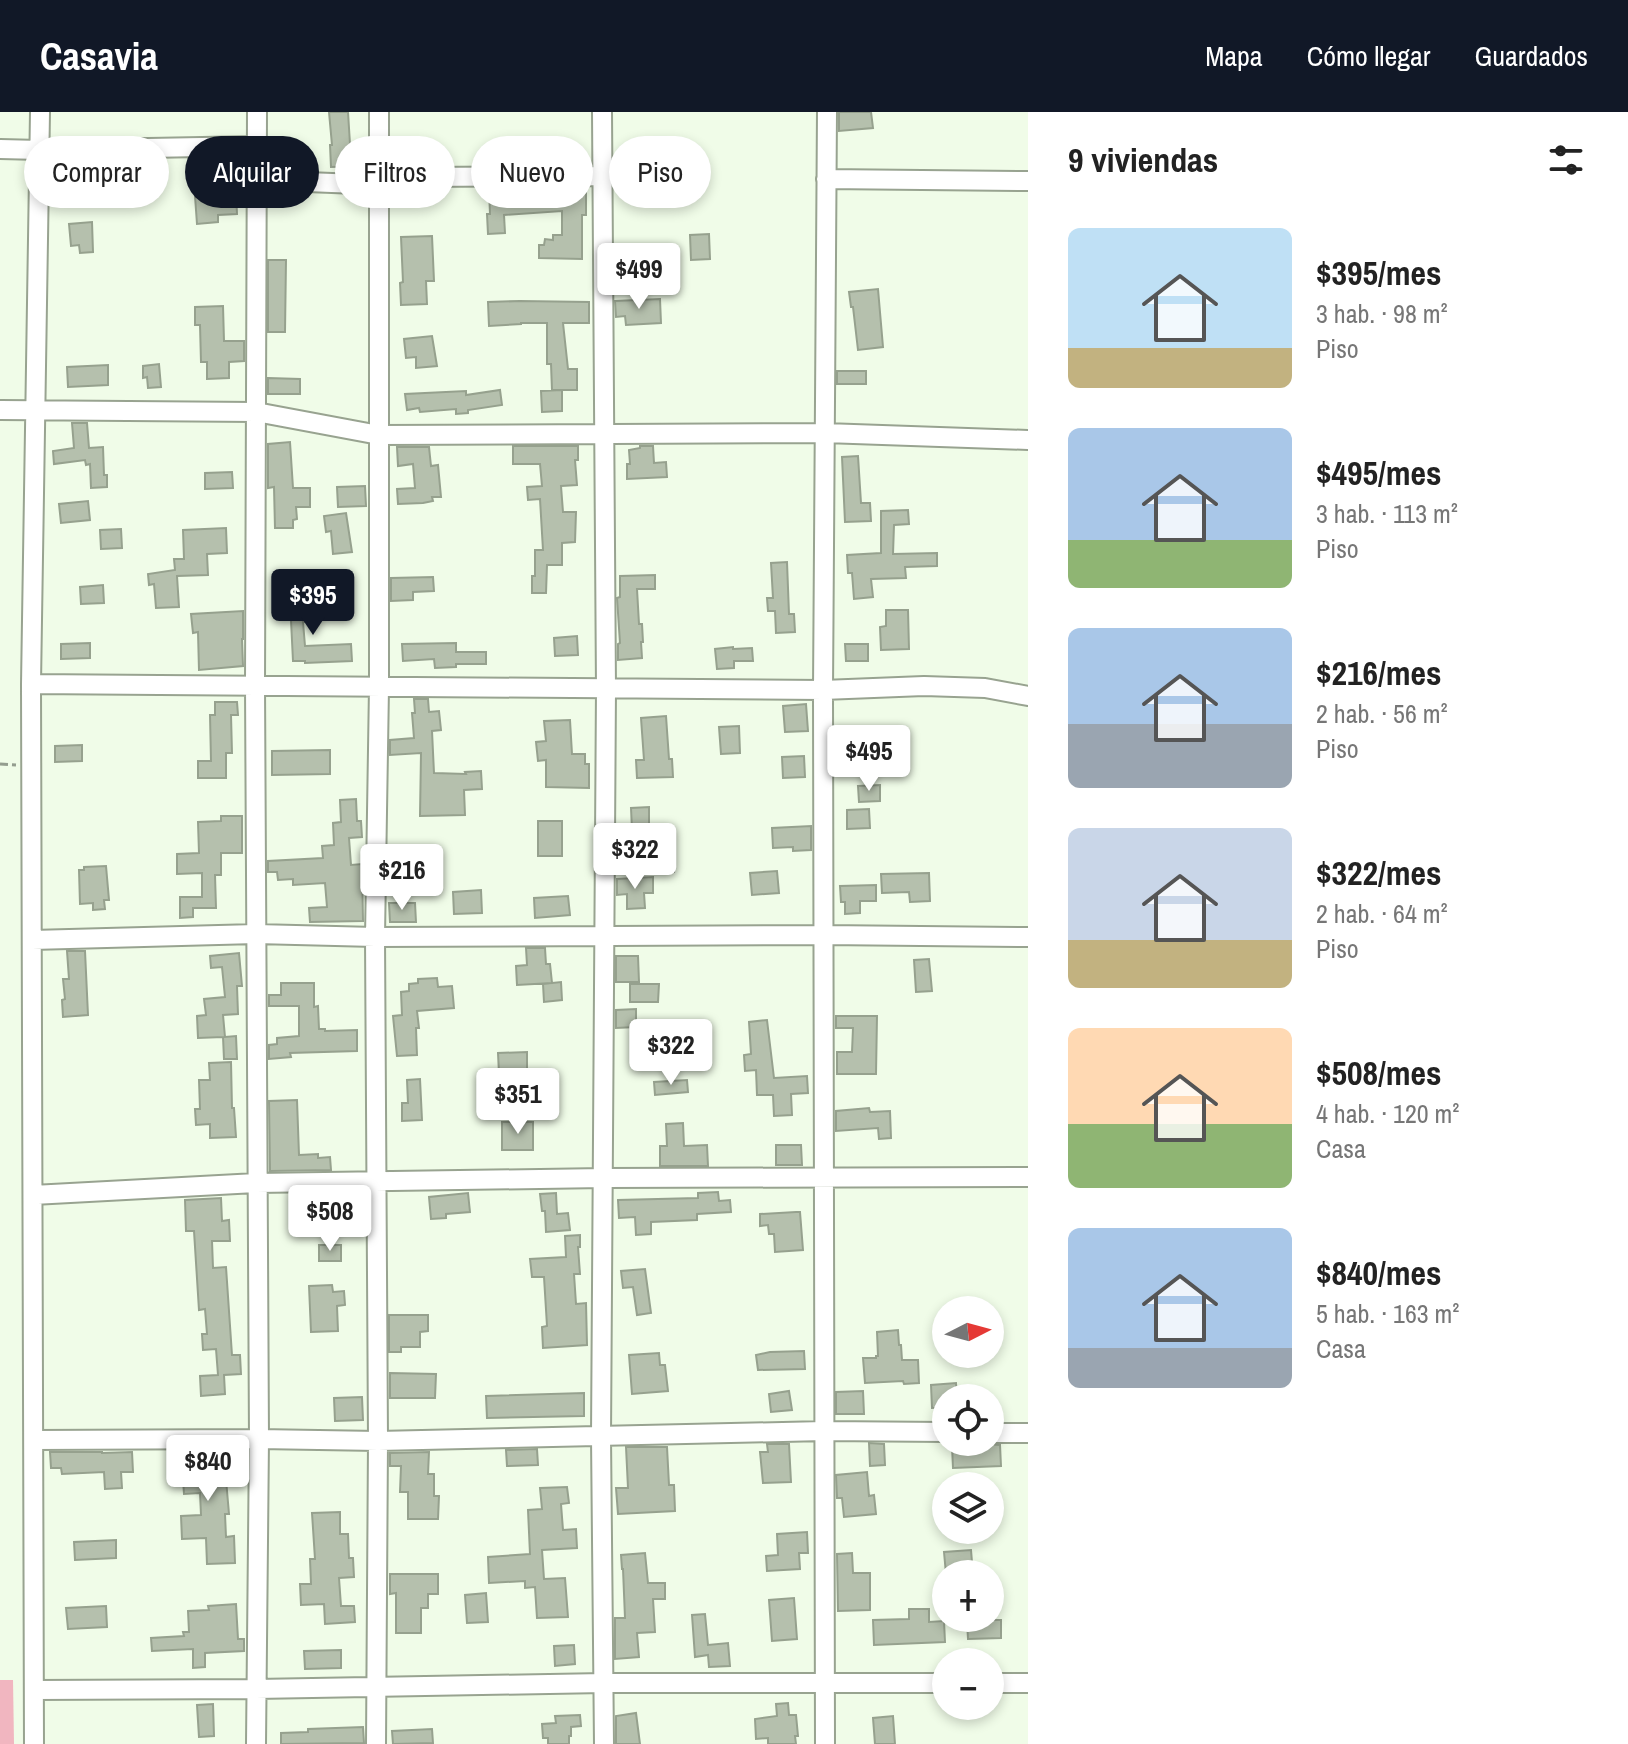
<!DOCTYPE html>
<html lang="es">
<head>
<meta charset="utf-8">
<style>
	body { margin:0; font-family:"Archivo Narrow",sans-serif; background:#f2f2f2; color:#222; height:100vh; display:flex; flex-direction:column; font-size:30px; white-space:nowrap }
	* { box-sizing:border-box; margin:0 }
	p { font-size:26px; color:#767676 }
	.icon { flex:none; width:44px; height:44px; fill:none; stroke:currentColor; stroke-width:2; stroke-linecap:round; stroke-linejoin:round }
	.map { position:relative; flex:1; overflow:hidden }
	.panel { display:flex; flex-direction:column; background:#fff; width:600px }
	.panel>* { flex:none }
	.top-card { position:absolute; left:24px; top:24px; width:760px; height:72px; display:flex; gap:16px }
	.needle { width:52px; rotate:84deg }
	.controls { position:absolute; left:932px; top:1184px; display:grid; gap:16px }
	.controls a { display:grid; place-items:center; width:72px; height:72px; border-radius:50%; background:#fff; box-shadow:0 4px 12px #0003; font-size:40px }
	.price { position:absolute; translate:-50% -68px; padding:0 18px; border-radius:8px; background:#fff; color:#222; font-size:26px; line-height:52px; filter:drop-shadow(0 2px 4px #0008) }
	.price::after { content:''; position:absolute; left:50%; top:48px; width:24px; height:18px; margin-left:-12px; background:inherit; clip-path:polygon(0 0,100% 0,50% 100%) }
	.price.on { background:#111827; color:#fff }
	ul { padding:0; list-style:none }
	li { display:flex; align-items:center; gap:24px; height:200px; padding:0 40px }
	li span { display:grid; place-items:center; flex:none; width:224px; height:160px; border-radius:12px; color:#555 }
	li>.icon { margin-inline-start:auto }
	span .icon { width:96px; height:96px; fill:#fffc; stroke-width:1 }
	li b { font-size:34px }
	h2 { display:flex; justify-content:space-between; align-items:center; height:96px; padding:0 40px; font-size:34px }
	.pill { padding:0 28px; border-radius:36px; background:#fff; box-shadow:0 4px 12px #0003; font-size:28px; line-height:72px }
	.pill.on { background:#111827; color:#fff }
	header { display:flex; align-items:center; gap:48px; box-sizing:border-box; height:112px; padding:0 40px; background:#111827; color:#fff }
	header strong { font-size:38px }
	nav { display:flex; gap:44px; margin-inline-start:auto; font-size:28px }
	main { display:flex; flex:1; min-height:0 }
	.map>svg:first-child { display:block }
	.green { fill:#f1b6c0 }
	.building { fill:#b5c0ad; stroke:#96a18e; stroke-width:2 }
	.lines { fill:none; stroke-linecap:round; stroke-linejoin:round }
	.minor-casing { stroke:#98a390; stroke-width:22 }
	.path { stroke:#949d8f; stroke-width:3; stroke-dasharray:8 4; stroke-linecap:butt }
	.minor { stroke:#fff; stroke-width:18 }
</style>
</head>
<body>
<header>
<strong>Casavia</strong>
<nav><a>Mapa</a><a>Cómo llegar</a><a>Guardados</a></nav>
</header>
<main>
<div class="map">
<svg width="1028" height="1632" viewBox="0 0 1028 1632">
	<rect width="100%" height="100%" fill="#f0fce8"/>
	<path class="green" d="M0,1568h13l1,64h-14z"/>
	<path class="building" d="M329,0h19l2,32 16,-1 1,23 -36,1 -1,-22h2z
		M839,0h32l2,16 -34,3z
		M507,76v2l36,-2 43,1v26h-4v44l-43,-1v-13h5l1,-6 8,1v-5h9v-24l-58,4 1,18 -17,1 -1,-20h3l-1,-25z
		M236,81l1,21 -19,1v7l-21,2 -2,-28z
		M92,110l1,30 -13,1 -1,-8 -8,1 -2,-22z
		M709,122l1,25 -19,1 -1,-25z
		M432,124l2,45h-8l1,23 -26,1 -1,-22 3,-1 -2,-45z
		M646,143l1,19 -23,1 -1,-19z
		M268,148h18l-1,72h-17z
		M878,177l5,58 -25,3 -5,-43h-2l-2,-15z
		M660,187l1,24 -35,2 -1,-9 -9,1 -1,-16z
		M520,189l69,1v21h-26l5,46h9v21h-25l-1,-26h-4v-41h-26v1l-32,2 -1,-24z
		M223,194l1,35h20v20l-15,1v16l-22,1v-17h-6l-1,-37h-5v-18z
		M432,224l5,30 -21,2v-11l-10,1 -2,-19z
		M159,252l2,23 -13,1 -1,-11 -4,1v-12z
		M108,253v20l-40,2 -1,-20z
		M837,259h29v13h-29z
		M268,266l32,1v15h-32z
		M500,278l2,15 -34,5v3l-12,1v-5l-36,3 -1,-4 -12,2 -2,-16 61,-3v4z
		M562,278v21l-20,1 -1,-21z
		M72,311h15l2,25 14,-1 1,28h3v12l-16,1 -1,-24 -4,1 -1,-5 -31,4 -1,-13 21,-3z
		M290,330l3,46h17v19h-14l1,12 -4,1v8h-18l-1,-41 -6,1v-44z
		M513,334h65v14h-3l2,25 -16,1 2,26h13l-1,30 -13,1v22h-15l-1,28h-14v-17h3v-26h8l-3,-51 -12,1 -1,-13 15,-1 -2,-22h-27z
		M640,334h13l1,17 12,-1 1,15 -40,2v-15h3l-1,-14 11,-2z
		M397,335h32l2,19 7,-1 3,32h-9l1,4 -10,2 -25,1 -1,-15 18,-1 -2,-24 -15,2z
		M858,344l3,47h9l1,18 -26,1 -3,-65z
		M232,360l1,16 -28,1v-16z
		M365,374l1,20 -28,1 -1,-20z
		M88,389l2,19 -29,3 -2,-19z
		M908,398l1,14 -15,1 -1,29 44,-1v13l-32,1 1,11 -35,1 2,18 -19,2 -2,-26h-4l-1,-18 34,-2v-42z
		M346,401l6,39 -19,2 -2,-23 -5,1 -2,-16z
		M226,416l1,25 -20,1 1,21 -31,1 2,31 -23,1 -2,-24 -5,1 -1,-11 27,-4 -1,-11h10l-1,-29z
		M121,417l1,19 -21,1 -1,-19z
		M787,450l2,52h5l1,18 -19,1 -1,-22h-7l-1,-13h6l-2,-35z
		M655,463v14h-18l2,35h3l1,18h-2l1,16 -24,2v-16l2,-1 -3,-45 3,-1v-21z
		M433,465l1,14 -21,1v8l-22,1v-23z
		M103,473l1,18 -23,1 -1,-17z
		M314,486l1,24h-12l2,24 46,-2 1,17 -47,2v-2h-12l-3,-61z
		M886,498h22l1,39 -28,1 -1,-23 6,-1z
		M243,499v28h-1l1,27 -44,4 -1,-38 -5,1 -2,-19z
		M577,524l1,19 -23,1 -1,-18z
		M90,531v15l-29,1v-15z
		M456,531v9h30v12h-30v3l-21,1 -1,-9 -31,2 -1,-17z
		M845,532h23v17h-22z
		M733,535v2l19,-1 1,13h-19v7l-17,1 -2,-20z
		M414,587h14l1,13 10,-1 2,19 -9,1 2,42 32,1 -1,-2 16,-1 1,18 -18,1 1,25 -45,1 1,-63 -31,2v-15l24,-2 -2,-25h3z
		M215,590h22l1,13h-7l1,38h-6v25h-28v-17h13l-1,-46h5z
		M806,592l2,27 -23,1 -2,-26z
		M666,604l3,43h3l1,18 -36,1 -1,-18h8l-3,-42z
		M570,608l2,34h13v10h4v24l-43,-1v-27l-8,1 -2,-19 10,-1 -2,-20z
		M739,614l1,27 -19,1 -2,-27z
		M844,618h24v18l-24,1z
		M82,633v16l-27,1v-16z
		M330,638v24l-58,1v-24z
		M804,644l1,21 -22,1 -1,-21z
		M880,673v16l-21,1 -1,-16z
		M356,687l1,22h4l1,16 -13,1 2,27 11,-1 1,57 -53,1 -1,-14 18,-1 -2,-24 -32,2v-6l-15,1 -1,-8h-9v-11l55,-3 -1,-12 12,-1 -1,-22 8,-1 -1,-22z
		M649,695v22l-17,1 -1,-22z
		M869,697l1,19 -23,1v-19z
		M221,704h21v37h-21v22h-6l1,33h-23v9l-13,1v-21h22v-24l-25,1v-20l22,-1 -1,-31 23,-1z
		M538,709h24v35h-24z
		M811,714v24l-18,1v-4l-20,1 -1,-20z
		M664,740v2h9l1,18 -28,1 -1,-20z
		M106,754l3,34h-5l1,9 -12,1v-7l-13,1 -1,-34h5v-3z
		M777,759l2,22 -27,2 -2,-22z
		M929,761l1,28 -20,1 -1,-10 -27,1 -1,-19z
		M653,765v16h-9l1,15 -18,1v-15l-10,1v-16z
		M876,773v16h-16v12l-15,1v-12h-4l-1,-16z
		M481,778l1,23 -28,1 -1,-22z
		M568,784l2,19 -35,3 -1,-20z
		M389,791h26l1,19h-26z
		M526,836h19l1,16h4l2,19 -35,2 -1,-19 11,-1z
		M67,839h18l3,64 -25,2 -1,-17 3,-1 -2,-20h6z
		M239,841l3,33h-5l1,28 -15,1 2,22 11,-1 1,23h-13l-1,-22 -25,1 -1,-22 9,-1 -2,-16 21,-2 -3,-30 -11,1 -1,-12z
		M616,844h22l1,26h-23z
		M929,847l3,32 -16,1 -2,-32z
		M437,866l1,9 14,-1 2,22 -37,3 2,17h-3l1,27 -20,1 -4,-40 9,-1 -1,-23 8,-1v-7l9,-1v-4z
		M561,870l1,18 -18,2 -1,-18z
		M281,871h33v24l4,-1 1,23h6v2l32,-1v21l-67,2 1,4 -22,2v-14l8,-1v-6l22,-2v-30h-30v-11h12z
		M630,872h29l-1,18h-28z
		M636,897v18l-20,1v-18z
		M836,904h41l-1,58h-39v-22h15l1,-24h-17z
		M767,908l7,58 33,-2 1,17 -17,1 1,21 -18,1 -1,-21h-16l-1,-25 -11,1 -1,-16 7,-1 -2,-32z
		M527,940v21l-28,1 -1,-21z
		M231,950l1,46h2l2,29 -26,1v-14l-14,1 -1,-16h5l-1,-29h11l-1,-17z
		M420,967l2,41 -20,1v-18h6l-1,-23z
		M687,968l1,12 -33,3 -1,-13z
		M297,988l2,55 19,-1v4l12,-1 1,13 -61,1 -1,-70z
		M869,996l1,4 20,-1 1,27 -12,1 -1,-11 -42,3v-20z
		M502,1010h31v28h-31z
		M683,1011l1,23 23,-1 1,21h-48v-20h7l-1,-22z
		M776,1033h25l1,20h-26z
		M718,1080l1,9 11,-1 1,12 -34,2v6l-46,2v12l-15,1 -1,-18 -16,1 -1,-18 80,-2v-5z
		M468,1081l2,19 -24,2v4l-15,1 -2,-22z
		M556,1081l1,21 11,-1 2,17 -24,2 -1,-21h-3l-2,-17z
		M221,1086l1,23 7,-1 1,21h-18l1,27 13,-1 6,88h8l1,19 -17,1 1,19 -24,2 -1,-20 18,-1 -2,-26 -13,1 -1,-16h5l-2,-25 -6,1 -5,-79h-8l-1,-31z
		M796,1100h4l3,38 -28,2 -1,-18h-5l-1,-9 -8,1v-12z
		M580,1123v12h-2l2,27h-6l2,30 10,-1 1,42 -44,3 -1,-21 5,-1 -3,-49h-12l-2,-18 36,-2 -1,-21z
		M319,1133h22v16h-22z
		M645,1157l6,44 -14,2 -4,-28 -10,1 -2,-17z
		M332,1173l1,7 11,-1 1,14 -8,1 1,25 -27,1 -2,-46z
		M389,1203h39v16l-8,1v15h-19v5h-12z
		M898,1218l1,15h2l1,15h16l1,23 -15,1 -1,-3 -38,2 -2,-25h13v-2h2l-1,-24z
		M804,1239l1,18 -47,1 -2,-15 14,-3z
		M659,1241l1,12h5l3,26 -36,3 -3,-39z
		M390,1261l46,1 -1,24h-45z
		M956,1271l1,15h-11v9l-14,1 -1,-23z
		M789,1279l3,19 -21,2 -2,-18z
		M863,1279l1,23h-28v-22z
		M584,1281v23l-97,2 -1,-22z
		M362,1285l1,23 -28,1 -1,-23z
		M869,1331l15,1 1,21 -15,1z
		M767,1332h22l2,38 -28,1 -3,-31h8z
		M986,1332l14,1 1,21 -48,2 -1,-22z
		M626,1335h41l2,38h5l1,26 -57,3 -2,-26h12z
		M537,1337l1,16 -31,1 -1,-16z
		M181,1339h46l1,17h-3l4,46h-4l1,23 8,-1 1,27 -28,1 -1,-26 -24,1 -1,-23 20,-1 -1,-22 -16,1z
		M50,1340h52v1l30,-1 1,20h-12l1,16 -17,1 -1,-17 -42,2 -1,-6h-10z
		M429,1340l-1,22h6v22h5l-1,23h-30v-27h-8l1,-26h-11v-13z
		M867,1360l2,24 5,-1 2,19 -32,3 -2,-19h-5l-1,-23z
		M567,1375l2,16 -8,1 2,26 13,-1 1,19 -35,2 2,29 21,-1 3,39 -31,1 -2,-31 -10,1v-7l-36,2 -1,-26 42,-3 -2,-44 14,-1 -2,-21z
		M340,1400v22h8l1,24h4l1,19 -15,1 2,28h13l1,16 -30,2 -1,-20 -23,1 -1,-21h11l-1,-25h5l-3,-46z
		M807,1420l1,21h-9l1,16 -33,2 -1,-15 12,-1 -1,-21z
		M116,1428v18l-41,2 -1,-18z
		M971,1438l2,24h-27l-2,-22z
		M645,1441l3,30h17v16h-12l2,33 -18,1 2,24 -24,2v-41h10l-2,-49h-1l-1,-14z
		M852,1441l1,20h17v37l-32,1 -1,-57z
		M390,1462h48v20h-10v14h-7v25h-25v-40l-6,1z
		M486,1481l2,29 -21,1 -2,-28z
		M794,1486l3,41 -25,2 -3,-41z
		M236,1492l2,35h6v12l-39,2v14l-12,1v-19l-41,2 -1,-13 33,-2 -1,-4h6l-1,-21 21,-1 -1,-4z
		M106,1494l1,21 -39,2 -2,-21z
		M909,1497h20v13l15,-1 1,21 -71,3 -1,-25 36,-1z
		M705,1502l3,31 20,-2 2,23 -21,1 -1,-12 -13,2 -3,-42z
		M979,1508h22v18l-33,1 -1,-18z
		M574,1533l1,19 -20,2 -1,-20z
		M341,1538v18l-36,1 -1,-18z
		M788,1591l1,12h7l2,21h-3l1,8h-28v-6l-12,1 -1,-20 22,-3 -1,-12z
		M213,1592l1,32 -15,1 -2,-32z
		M636,1601l4,31h-24v-28z
		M580,1603l1,11 -10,1v9h-2v8h-21v-6h-5l-1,-14 14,-1 -1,-7z
		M893,1604l2,28h-20l-2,-26z
		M363,1615l1,16 -83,1v-11l27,-1v-3z
		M432,1617l1,14 -40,1 -1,-13z"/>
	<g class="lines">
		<defs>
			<path id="minor" d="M602,0l4,577 -5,748 3,307
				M0,37l40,1 217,-4
				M826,67l202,2
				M257,68l100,4 53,-7 192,-1
				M0,298l256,2 123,23 446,-2 203,7
				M31,572l792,6 101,-4 61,2 43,8
				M32,828l224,-6 119,3 449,-2 204,2
				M33,1083l224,-12 347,-5 424,-1
				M990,1321h38
				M34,1328l225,-1 119,2 446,-10 122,1
				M990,1571h38
				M34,1578l222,-1 348,-6h342
				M34,1632l-3,-1060 9,-572
				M256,1632l3,-305 -4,-754 2,-573
				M376,1632l2,-303 -3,-504 4,-250v-575
				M825,1632l-2,-1054 4,-578"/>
		</defs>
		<use href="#minor" class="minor-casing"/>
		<path class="path" d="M0,652l16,1"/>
		<use href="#minor" class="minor"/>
	</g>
</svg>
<div class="controls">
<a><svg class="needle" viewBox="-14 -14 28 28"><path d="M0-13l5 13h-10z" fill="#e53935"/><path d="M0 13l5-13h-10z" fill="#767676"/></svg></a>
<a><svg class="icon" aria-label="locate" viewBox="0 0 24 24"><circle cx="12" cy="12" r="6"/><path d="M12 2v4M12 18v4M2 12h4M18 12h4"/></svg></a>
<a><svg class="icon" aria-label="layers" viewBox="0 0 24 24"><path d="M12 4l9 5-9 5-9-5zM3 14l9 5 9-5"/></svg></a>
<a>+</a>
<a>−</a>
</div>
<b class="price" style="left:639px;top:199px">$499</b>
<b class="price on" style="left:313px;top:525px">$395</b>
<b class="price" style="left:869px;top:681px">$495</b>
<b class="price" style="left:635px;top:779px">$322</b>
<b class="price" style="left:402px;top:800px">$216</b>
<b class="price" style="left:671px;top:975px">$322</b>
<b class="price" style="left:518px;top:1024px">$351</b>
<b class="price" style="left:330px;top:1141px">$508</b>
<b class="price" style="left:208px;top:1391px">$840</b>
<div class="top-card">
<a class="pill">Comprar</a>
<a class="pill on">Alquilar</a>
<a class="pill">Filtros</a>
<a class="pill">Nuevo</a>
<a class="pill">Piso</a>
</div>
</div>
<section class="panel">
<h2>9 viviendas<svg class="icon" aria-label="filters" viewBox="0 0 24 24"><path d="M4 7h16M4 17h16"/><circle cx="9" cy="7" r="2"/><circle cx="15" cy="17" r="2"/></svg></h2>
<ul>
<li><span style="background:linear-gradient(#bfe0f5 75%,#c2b280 0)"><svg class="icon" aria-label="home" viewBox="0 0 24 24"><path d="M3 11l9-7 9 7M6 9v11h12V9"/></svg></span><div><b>$395/mes</b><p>3 hab. · 98 m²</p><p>Piso</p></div></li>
<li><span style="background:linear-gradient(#a9c7e8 70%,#8fb573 0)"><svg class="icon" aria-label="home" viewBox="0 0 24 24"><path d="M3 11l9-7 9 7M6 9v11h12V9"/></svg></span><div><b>$495/mes</b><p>3 hab. · 113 m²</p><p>Piso</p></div></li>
<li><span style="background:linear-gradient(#a9c7e8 60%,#9aa5b1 0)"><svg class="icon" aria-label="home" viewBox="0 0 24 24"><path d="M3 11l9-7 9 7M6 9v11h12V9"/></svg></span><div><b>$216/mes</b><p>2 hab. · 56 m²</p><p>Piso</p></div></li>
<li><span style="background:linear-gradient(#c9d6e8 70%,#c2b280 0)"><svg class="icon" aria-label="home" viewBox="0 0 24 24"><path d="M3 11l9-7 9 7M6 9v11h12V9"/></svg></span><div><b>$322/mes</b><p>2 hab. · 64 m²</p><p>Piso</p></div></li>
<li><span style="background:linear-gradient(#ffd9b3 60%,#8fb573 0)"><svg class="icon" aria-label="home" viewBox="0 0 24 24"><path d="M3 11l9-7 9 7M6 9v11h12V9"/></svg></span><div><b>$508/mes</b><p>4 hab. · 120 m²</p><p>Casa</p></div></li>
<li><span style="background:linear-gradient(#a9c7e8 75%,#9aa5b1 0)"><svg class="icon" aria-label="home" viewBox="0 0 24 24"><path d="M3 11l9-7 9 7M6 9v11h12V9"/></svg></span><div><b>$840/mes</b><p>5 hab. · 163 m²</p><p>Casa</p></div></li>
</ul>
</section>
</main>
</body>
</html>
